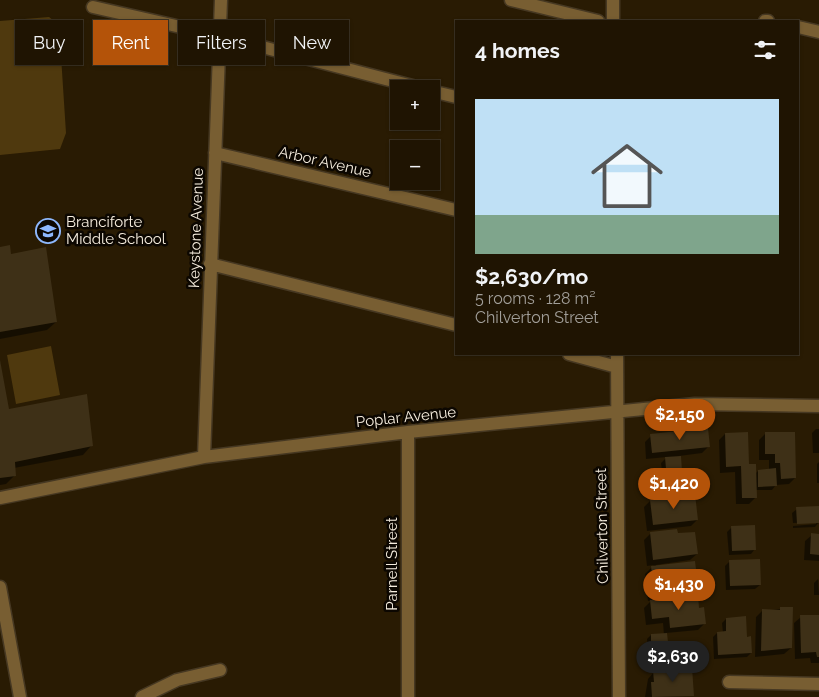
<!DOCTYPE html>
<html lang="en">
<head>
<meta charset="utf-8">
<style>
	body { margin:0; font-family:Raleway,sans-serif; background:#271d0c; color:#f1f3f6; height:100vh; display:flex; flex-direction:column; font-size:19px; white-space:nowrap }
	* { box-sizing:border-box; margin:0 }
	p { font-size:16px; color:#a19e99 }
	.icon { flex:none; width:28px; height:28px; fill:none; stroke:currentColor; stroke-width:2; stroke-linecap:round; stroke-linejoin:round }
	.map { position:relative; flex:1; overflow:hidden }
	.panel { position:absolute; left:455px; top:20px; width:344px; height:335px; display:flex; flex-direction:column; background:#1f1402; border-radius:0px; box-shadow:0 1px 4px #0004,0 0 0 1px #3c3324 }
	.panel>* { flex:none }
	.banner { position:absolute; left:15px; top:20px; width:365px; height:45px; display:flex; gap:10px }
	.buttons { position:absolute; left:390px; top:80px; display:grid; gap:10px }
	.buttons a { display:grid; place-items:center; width:50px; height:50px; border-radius:0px; background:#1f1402; box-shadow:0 1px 4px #0004,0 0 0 1px #3c3324; font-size:25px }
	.price { position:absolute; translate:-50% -42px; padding:0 11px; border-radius:18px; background:#b45309; color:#fff; font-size:16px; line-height:32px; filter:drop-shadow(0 1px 2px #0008) }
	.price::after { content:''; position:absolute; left:50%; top:30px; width:15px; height:11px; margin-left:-8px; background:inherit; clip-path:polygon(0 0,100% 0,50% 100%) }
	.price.active { background:#222; color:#fff }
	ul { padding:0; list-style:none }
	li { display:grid; align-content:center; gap:10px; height:265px; padding:0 20px }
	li+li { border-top:1px solid #3c3324 }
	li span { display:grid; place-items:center; height:155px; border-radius:0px; color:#555 }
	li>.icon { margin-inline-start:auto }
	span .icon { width:90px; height:90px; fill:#fffc; stroke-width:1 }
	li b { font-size:21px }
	h2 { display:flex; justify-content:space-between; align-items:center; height:60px; padding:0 20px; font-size:21px }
	.tag { padding:0 18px; border-radius:0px; background:#1f1402; box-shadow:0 1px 4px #0004,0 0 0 1px #3c3324; font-size:18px; line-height:45px }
	.tag.active { background:#b45309; color:#fff }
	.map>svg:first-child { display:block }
	.green { fill:#4f390e }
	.shadow { fill:#0007 }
	.building { fill:#3e3017 }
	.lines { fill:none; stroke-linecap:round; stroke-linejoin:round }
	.minor-casing { stroke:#463822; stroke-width:15 }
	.minor { stroke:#785e32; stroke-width:12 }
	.labels { text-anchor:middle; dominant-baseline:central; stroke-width:5; stroke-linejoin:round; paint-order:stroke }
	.street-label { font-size:15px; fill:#f6edde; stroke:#0c0701 }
	.poi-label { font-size:15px; fill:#f6edde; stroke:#0c0701; text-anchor:start }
</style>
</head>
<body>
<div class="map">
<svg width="819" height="697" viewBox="0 0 819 697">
	<rect width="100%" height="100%" fill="#291b03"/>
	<path class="green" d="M49,17l10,8 7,108 -6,16 -60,6v-134z
		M51,346l9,49 -44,9 -9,-49z"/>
	<path class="shadow" d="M0,248l10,7 46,67 -9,8 -47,9z
		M0,362l8,49 83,35 -8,9 -69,13 1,7 -9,9 -6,1z
		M816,429h3v24h-6l-1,-20z
		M725,434l30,40 3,-3 11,-1v-10h-10v-20l6,-6 30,44 -6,6 -13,1 -4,5h-16v7l-7,7h-13l-1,-32 -15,1 -1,-33z
		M651,436l57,11 -6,6 -23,3 2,15 -4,4h-5l1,12 -4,4 -27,3 -2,-17 4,-4 18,-2 -1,-8 6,-6 -21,2 -1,-17z
		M819,462v21h-2v-19z
		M650,501l47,19 -6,6 -44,5 -3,-24z
		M797,509l22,13 -4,5 -22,1v-2l23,-2v-2l-23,1 -1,-10z
		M732,527l23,22 -4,5 -22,1 -2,-23z
		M650,534l27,1 20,19 -7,6 -34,5v2l40,19 -6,7 -22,2 -6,5 36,9 7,14 -7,7 -32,3v11l15,16 -4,4 -25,1v-13l-4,1 -1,-14 4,-4h13l-1,-12 -17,2 -2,-17 8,-8 -4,1 -3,-27 9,-9 -7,1 -3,-26z
		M812,535h7v26l-15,-1 1,-19z
		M729,562l31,23 -5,4 -29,1 -1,-24z
		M818,579l1,16h-5v-12z
		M791,608v40l-7,6 -29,3 1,-40 6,-6z
		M819,616v47h-8l-1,-5 -15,1 -1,-36 7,-6z
		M726,619l20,19 5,15 -4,4 -33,2 -1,-22 4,-4h6l-1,-10z
		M654,672l39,24 -48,1 3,-18z"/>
	<path class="building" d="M10,245l1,9 35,-7 11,75 -57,10v-85z
		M0,360l9,49 78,-15 6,52 -78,16 1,14 -16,2z
		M708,428l2,19 -58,6 -2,-19z
		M748,432l1,32h7l1,34h-15l-1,-32 -15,1 -1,-34z
		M765,432h30l1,46 -15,1 -1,-16h-5v-9h-10z
		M681,456l1,15 -9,1 1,16 -29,3 -2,-19 23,-3 -1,-12z
		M776,468l1,18 -19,1v-17z
		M695,494l3,26 -45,5 -3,-25z
		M819,506v17l-22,1 -1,-17z
		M755,525l1,25 -24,1 -1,-25z
		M677,529l1,4 17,-1 3,22 -45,6 -3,-28z
		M811,533l8,1v21l-9,-1z
		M760,559l1,26 -31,1 -1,-26z
		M695,561l3,25 -27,3 1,4 -18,2 -3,-29z
		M698,595l1,13 5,-1 2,17 -36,4 -1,-11 -17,2 -2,-19z
		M780,607h13l-1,41 -31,3 1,-42 18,1z
		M800,615h19v42h-2l-1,-5 -15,1z
		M746,616l1,21 4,-1 1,17 -34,2 -1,-23 9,-1v-13z
		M667,633l1,9h13l1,18 -26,2v-13h-5v-15z
		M692,667l2,29 -42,1 -1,-15h3l-1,-11z"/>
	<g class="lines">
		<defs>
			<path id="minor" d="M511,0l87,21
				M613,0v21
				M93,7l127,29 204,53
				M765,21h3
				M798,27l21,5
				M431,91l25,6
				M215,153l241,57
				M210,264l246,61
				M569,354l48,13
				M617,354l2,343
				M408,432v265
				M204,457l17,-457
				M0,498l204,-41 204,-25 287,-28 124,2
				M0,587l20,110
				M729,682l90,2
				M142,697l35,-17 43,-10"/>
		</defs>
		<use href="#minor" class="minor-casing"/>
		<use href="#minor" class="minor"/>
	</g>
	<defs>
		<symbol id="school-ring" viewBox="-11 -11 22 22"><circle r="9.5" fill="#0c0701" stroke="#8eb8fd" stroke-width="1.5"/><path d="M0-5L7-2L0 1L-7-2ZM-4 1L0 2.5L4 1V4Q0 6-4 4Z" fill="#8eb8fd"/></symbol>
	</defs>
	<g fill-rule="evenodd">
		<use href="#school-ring" x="34" y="217" width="28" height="28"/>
	</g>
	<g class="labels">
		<g class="street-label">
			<text transform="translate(325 162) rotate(13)">Arbor Avenue</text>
			<text transform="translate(196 228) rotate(-88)">Keystone Avenue</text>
			<text transform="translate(406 417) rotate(-6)">Poplar Avenue</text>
			<text transform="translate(602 526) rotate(-91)">Chilverton Street</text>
			<text transform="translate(392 564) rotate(-90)">Parnell Street</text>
		</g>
		<g class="poi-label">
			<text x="66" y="222">Branciforte<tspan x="66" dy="17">Middle School</tspan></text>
		</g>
	</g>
</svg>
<div class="buttons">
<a>+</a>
<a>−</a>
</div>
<b class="price" style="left:680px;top:441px">$2,150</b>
<b class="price" style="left:674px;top:510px">$1,420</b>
<b class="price" style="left:679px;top:611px">$1,430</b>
<b class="price active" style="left:673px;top:683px">$2,630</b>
<div class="banner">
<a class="tag">Buy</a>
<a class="tag active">Rent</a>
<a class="tag">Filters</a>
<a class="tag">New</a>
</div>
<section class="panel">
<h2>4 homes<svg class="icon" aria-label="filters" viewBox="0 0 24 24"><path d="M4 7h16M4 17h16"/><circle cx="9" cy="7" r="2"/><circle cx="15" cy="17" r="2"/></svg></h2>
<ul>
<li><span style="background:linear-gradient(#bfe0f5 75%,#7fa58c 0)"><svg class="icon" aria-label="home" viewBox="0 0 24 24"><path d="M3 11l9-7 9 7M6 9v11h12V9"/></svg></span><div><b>$2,630/mo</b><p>5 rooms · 128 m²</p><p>Chilverton Street</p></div></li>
</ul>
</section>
</div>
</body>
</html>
